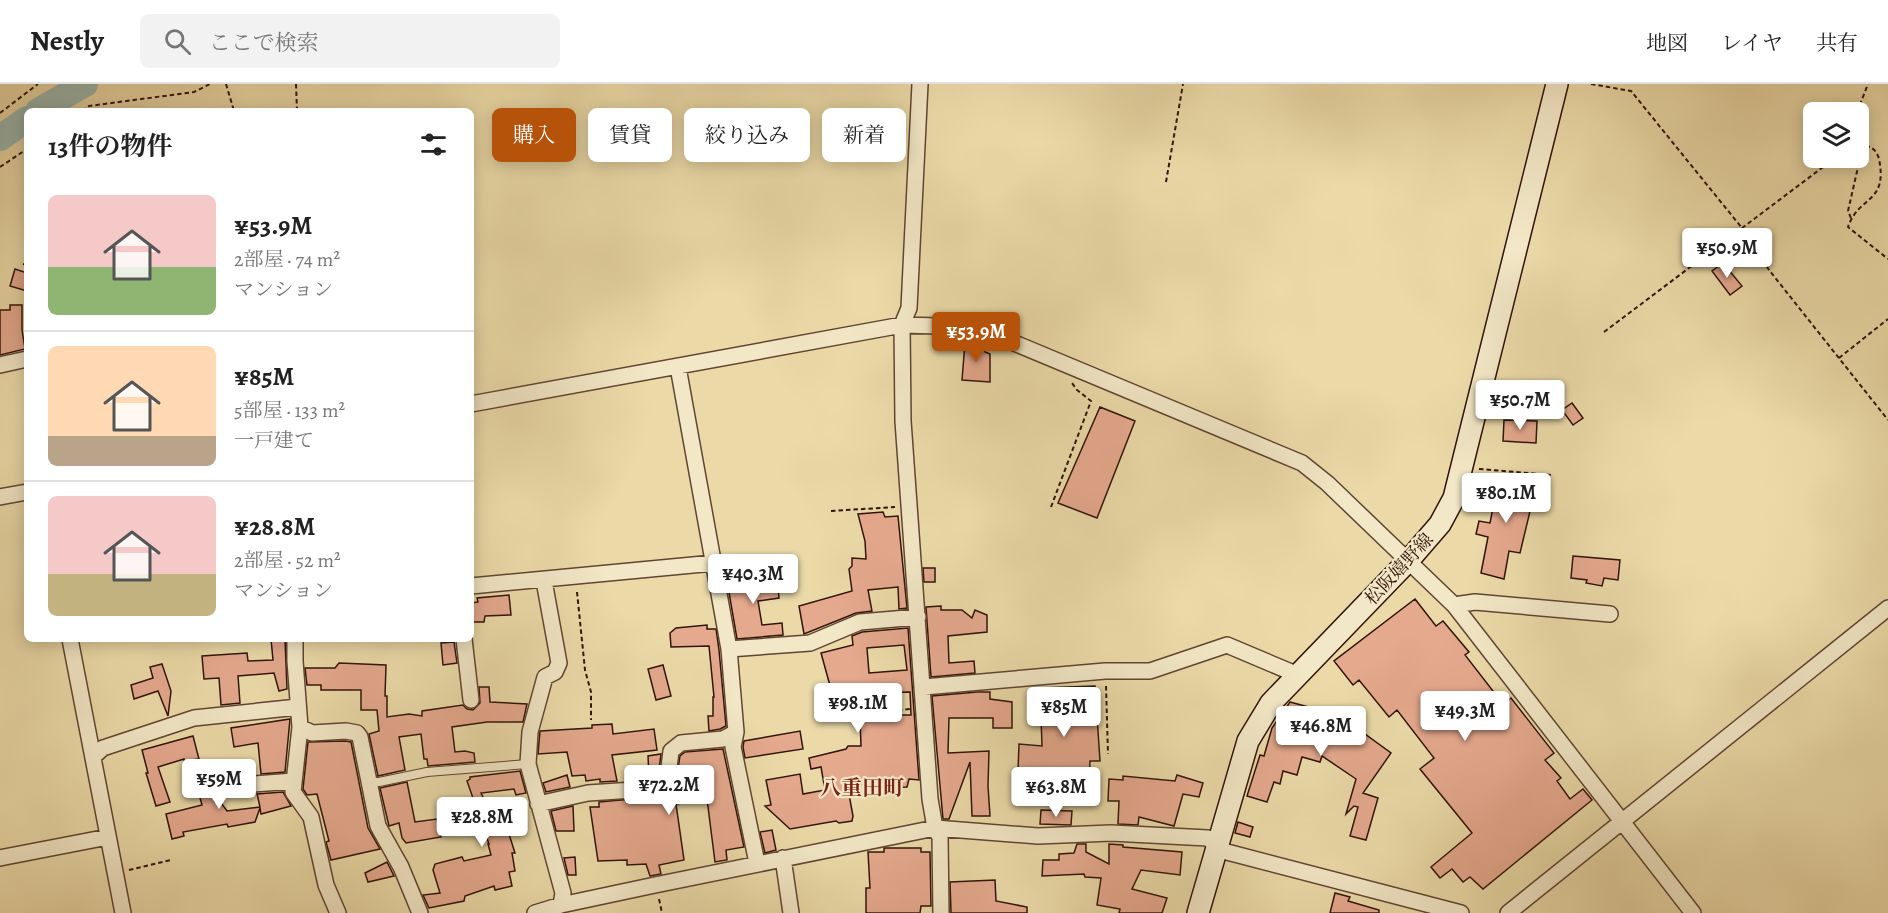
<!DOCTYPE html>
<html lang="ja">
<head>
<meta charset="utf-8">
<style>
	body { margin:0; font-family:Alegreya,"Noto Serif JP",serif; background:#f2f2f2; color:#222; height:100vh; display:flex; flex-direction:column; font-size:22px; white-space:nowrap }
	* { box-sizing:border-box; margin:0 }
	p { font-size:20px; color:#767676 }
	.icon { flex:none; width:33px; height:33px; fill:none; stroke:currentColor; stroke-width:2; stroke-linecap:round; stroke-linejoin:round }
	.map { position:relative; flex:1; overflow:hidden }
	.sheet { position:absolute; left:24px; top:24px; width:450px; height:534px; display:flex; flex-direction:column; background:#fff; border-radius:9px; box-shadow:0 3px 15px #0003 }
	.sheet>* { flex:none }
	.banner { position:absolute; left:492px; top:24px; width:570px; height:54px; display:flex; gap:12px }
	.fabs { position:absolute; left:1803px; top:18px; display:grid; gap:12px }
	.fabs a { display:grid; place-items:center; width:66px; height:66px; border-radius:9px; background:#fff; box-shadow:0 3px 15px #0003; font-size:30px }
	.price { position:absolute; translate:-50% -51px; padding:0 14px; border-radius:6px; background:#fff; color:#222; font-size:20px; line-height:39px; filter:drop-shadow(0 2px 3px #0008) }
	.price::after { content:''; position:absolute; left:50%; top:36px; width:18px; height:14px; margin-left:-9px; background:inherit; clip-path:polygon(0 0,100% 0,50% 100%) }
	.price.current { background:#b45309; color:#fff }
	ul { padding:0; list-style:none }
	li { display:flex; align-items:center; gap:18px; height:150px; padding:0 24px }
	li+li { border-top:2px solid #e0e0e0 }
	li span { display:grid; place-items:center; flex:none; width:168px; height:120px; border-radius:9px; color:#555 }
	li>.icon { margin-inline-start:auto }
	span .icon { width:72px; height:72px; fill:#fffc; stroke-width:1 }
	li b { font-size:26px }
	h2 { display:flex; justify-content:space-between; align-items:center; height:72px; padding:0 24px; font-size:26px }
	.pill { padding:0 21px; border-radius:9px; background:#fff; box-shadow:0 3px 15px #0003; font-size:21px; line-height:54px }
	.pill.current { background:#b45309; color:#fff }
	header { display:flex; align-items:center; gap:36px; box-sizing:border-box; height:84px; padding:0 30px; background:#fff; border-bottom:2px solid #e0e0e0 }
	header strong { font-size:28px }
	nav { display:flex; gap:33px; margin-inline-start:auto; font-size:21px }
	.search { width:420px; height:54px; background:#f2f2f2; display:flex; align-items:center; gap:15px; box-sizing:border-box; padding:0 21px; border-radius:9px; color:#767676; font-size:22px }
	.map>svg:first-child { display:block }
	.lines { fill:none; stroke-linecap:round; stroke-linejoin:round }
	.river { stroke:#9bb9b0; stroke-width:26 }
	.building { fill:#e5a98e; stroke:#311309; stroke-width:1.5; fill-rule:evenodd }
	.service-casing { stroke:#604531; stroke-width:10 }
	.minor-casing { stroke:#604531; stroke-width:18 }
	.secondary-casing { stroke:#311309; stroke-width:24 }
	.path { stroke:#311309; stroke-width:2; stroke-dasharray:4.5 3; stroke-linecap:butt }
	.service { stroke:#f2e7c6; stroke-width:8 }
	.minor { stroke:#f2e7c6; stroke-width:15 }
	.secondary { stroke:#f2e7c6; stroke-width:21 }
	.labels { text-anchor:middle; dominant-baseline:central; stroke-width:4.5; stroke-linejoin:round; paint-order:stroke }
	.street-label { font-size:18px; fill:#311309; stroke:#f2e7c6 }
	.quarter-label { font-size:21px; font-weight:bold; fill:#7a1f14; stroke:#f2e7c6 }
</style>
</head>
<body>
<header>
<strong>Nestly</strong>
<div class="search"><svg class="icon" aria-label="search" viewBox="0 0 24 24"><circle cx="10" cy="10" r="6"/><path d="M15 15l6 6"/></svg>ここで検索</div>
<nav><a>地図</a><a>レイヤ</a><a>共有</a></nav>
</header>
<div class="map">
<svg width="1888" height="829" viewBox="0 0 1888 829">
	<rect width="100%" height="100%" fill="#ebdaa8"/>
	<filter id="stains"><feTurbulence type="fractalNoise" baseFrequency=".00333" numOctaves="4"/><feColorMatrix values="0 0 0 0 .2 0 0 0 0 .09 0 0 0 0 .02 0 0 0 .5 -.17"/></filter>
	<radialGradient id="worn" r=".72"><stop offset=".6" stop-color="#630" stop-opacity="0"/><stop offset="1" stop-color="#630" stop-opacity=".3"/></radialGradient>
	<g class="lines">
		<path class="river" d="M38,27l47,-27
			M0,54l27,-19"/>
	</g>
	<path class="building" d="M1723,179l19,23 -12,9 -18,-24z
		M15,185l12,4v18l-17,-5z
		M10,221h12v25l3,19 -25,6v-45h10z
		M965,259l19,1 1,8 5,2v28l-28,-2z
		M1572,319l11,15 -10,7 -11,-15z
		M1100,323l35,14 -38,97 -39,-15z
		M1504,336l33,1 -1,22 -33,-2z
		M1499,394l38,4 -17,71 -11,-2 -5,28 -23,-6 7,-36 -12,-3 3,-13 11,2z
		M883,428l2,5 13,-1 9,92 -8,1 -1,-22 -30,3 4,21 -16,2 -52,21 -5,-28 53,-15 -3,-22 3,-3v-8l14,1 -1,-18 -7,-27z
		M1573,472l47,4 -2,20 -14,-2 -2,8 -16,-3 1,-3 -16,-2z
		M923,484h12v14h-11z
		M737,490l1,14 15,-13 24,-1 2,24 -21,3 4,24 20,-2 1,12 -46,4 -11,-64z
		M509,511l2,20 -26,1 -1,6h-11l-2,-19 7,-1 -1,-4z
		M1415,515l21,27 7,-5 26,31 -4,3 38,49 8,-6 43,55 -9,7 16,18 -4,3 13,18 13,-10 9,11 -109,89 -13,-12 -7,5 -11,-13 -12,9 -9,-11 41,-34 -52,-64 14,-11 -37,-48 -8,7 -30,-37 -6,5 -19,-24z
		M941,522v4h21l10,8 3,-8 12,5v17l-39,4 1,27 25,-2 1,12 -44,4 -5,-70z
		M707,541v4h9l3,21 7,76 -6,3 -11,2 -1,-15h5v-19h1l-5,-51 -38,1 -1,-14 6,-5z
		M908,544l11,152 -10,-1 -2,8 -33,1 -7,-6 -19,7 5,27 -1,5 -13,2 -3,-2 -46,8 -25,-23 6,-1 -5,-25 34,-6 3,20 22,-4 -4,-23 -10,2 -2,-11 37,-9 2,-3h13l-1,-28 29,-1 3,-2h19l-1,-23 -56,1 3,13 -20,5 -16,-58 32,-8 -1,-9 10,-4zM904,561l3,25 -38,3 -2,-25z
		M271,555h14l2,50 -8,2 -5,-18 -36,3 2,27 -19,2 -2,-27 -15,1 -2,-23 45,-3 1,8 25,-1z
		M454,558l3,21 -14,2 -2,-22z
		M339,579l47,2 -1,31h2v21l22,-3 13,2v-5l41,-6 4,4 6,1 7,-7 -1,-16h10l1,15 37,2 -4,18h-36l-35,5 3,25 10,-1 9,2 1,9 -47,4 -1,-7h-3l-3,-25 -22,3 6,33 -27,6 -9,-42 10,-3 -2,-21h-16v-20h-40v-5h-14l-2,-17h30z
		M162,580l9,27 -3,25 -10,-25 -24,8 -3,-14 22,-7 -3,-11z
		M663,581l8,31 -15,4 -8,-31z
		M1095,602l5,75h-10l-1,24 -37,-1 -5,7 -10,-5 1,-14 -20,-1 1,-27 23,2 -2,-58z
		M977,608h13v7l22,3v26h-19v-10h-44l-1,35 41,-2 -1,35 2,30h-18l-2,-54 -21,57h-6l-11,-123z
		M1290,618l48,13 -2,4 11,2 44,32 -28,40 15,5 -12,42 -16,-4 8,-29 -4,-1 -8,8 10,-35 -34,-23 -2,6 -18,-5 -5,18 -14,-4 -3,13 -6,-2 -7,20 -20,-6 13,-41 4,1 8,-28z
		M290,635l-5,53 -24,2 -3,-31 -24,4 -3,-19z
		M612,640l1,10 41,-5 3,21 -45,5 5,26 -17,1v-3l-14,2 -1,-6 -13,1 -5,-24 -29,2 2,-23 52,-3v-3z
		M800,647l3,18 -58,9 -2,-11 1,-6z
		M193,652l6,23 -15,2v-2l-26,8 12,35 -14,4 -10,-33h2l-6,-23z
		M345,657l6,1 17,86 12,21 -49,11 -5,-18 3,-1 -12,-47 -10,1 -4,-6 5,-47z
		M723,665l21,98 -18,3 1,10 -12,2 -8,-63 -31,5 8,56 -25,5 2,9 -11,2 -4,-12 -19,1v-5l-29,1 -8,-54h9v-5l55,-5 22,-16 4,-25 5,-4z
		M661,670l-2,16 -10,7 -1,-21z
		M201,680l14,38 4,-2 8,11 33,-4 -3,-13 26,-2 8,14 -30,8 -1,-6 -5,14 -27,5 -1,-3 -44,8 1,4 -12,3 -6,-25 36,-9 -11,-39z
		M520,687l6,22 -10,2 -2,-6 -33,4 14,27 24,-5 3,16 -13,3 6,19h-3l3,18 -6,1 3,14 -17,4 -1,-4 -29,10 -1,5 -35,7 -6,-13 17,-2 -7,-23 2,-6 27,-7 2,4 27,-6 -3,-11h1l-22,-63 3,-2v-2z
		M567,691l3,12 -24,5 -3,-9z
		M1177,691l26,8 -4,14 -16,-3 -9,32 -35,-9 -1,8 -20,-1 1,-23h-11l1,-22 14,1v-4l52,5z
		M407,698l8,40 22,-3 4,18 -35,6 -4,-5 -3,-15 -10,3 -9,-38z
		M573,722l1,25h-18l-5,-20z
		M1041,726l31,1 -1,14 -31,-1z
		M1238,738l15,5 -3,10 -15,-4z
		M772,746l4,20 -11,3 -5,-21z
		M1077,760h9v8l23,12v-20l14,1v2l59,5 -2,23 -39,-5 -9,19 35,9 -5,15h-43l1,-4 -23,-4 4,-27 -16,-1 -1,-3 -42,2 1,-16h16v-6l15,-1z
		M884,764h37v4h9l1,54h-10l-1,7h-54v-25h4l-2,-36h16z
		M575,773l1,18h-8l-4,-17z
		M387,778l7,14 -26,6 -3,-9z
		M995,796l1,21 31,6v6h-76l-1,-31z
		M1335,809l15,4 -2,4 31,9v3h-49z"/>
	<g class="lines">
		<defs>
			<path id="service" d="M369,698h10l48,-10 101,-8"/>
			<path id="minor" d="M920,0l-11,224 -7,17 1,96 27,378 5,29 5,9 1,76
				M0,281l27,-6
				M678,283l51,282 7,83 -3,15 24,116
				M471,320l431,-79 74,2 326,136 25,20 127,122 239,308
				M0,413l27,-5
				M544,497l15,82 -4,9 -10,5 -15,55 -2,32 35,129 -2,12
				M471,502l243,-23
				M1454,521l21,-3 135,12
				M70,555l53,274
				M295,555v22l5,66 -7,65 18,25 15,68 12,28
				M464,555l7,61
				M729,565l81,-6 50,-21 58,-5
				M924,603l181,-16h45l77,-26 71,30
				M300,643l12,6 34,-2 11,2 3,4 18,89 23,41 19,46
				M94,672l9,-8 91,-30 104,-11
				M220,706l22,-5 52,-4
				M538,720l50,-11 61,-4 19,-13 3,-25 10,-8 42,-4 13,-7
				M0,774l108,-21
				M783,774l8,55
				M535,829l26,-8 94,-20 280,-57 103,8 73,-3 97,5 8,8 11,6 234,61
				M1508,829l380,-305"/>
			<path id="secondary" d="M1198,829l50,-172 23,-38 137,-142 32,-37 14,-26 103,-414"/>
		</defs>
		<use href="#service" class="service-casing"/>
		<use href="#minor" class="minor-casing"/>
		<use href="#secondary" class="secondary-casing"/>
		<path class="path" d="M226,0l8,27
			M296,0l1,27
			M1591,0l40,7 111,137 27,42 119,150
			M82,27l7,-5 105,-14 16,-8
			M1857,28l11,-28
			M0,29l38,-29
			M1858,60c12,2 18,4 21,15 9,45 -20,36 -31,68l40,32
			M0,83l27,-18
			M1166,98l17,-98
			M1851,134l-3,-7 10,-44
			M23,180l4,1
			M1604,248l231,-174
			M1839,274l49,-39
			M1479,385l73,6
			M1051,423l40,-106 -14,-11 -5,-7
			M831,427l64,-4
			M577,508l8,78 6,22v28
			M1106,602l2,68
			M868,629l42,-4
			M129,786l42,-10
			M659,815l3,14"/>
		<use href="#service" class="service"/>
		<use href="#minor" class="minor"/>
		<use href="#secondary" class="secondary"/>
	</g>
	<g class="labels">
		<g class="street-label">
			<text transform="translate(1399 485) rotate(-47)">松阪嬉野線</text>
		</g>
		<g class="quarter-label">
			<text x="862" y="704">八重田町</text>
		</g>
	</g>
	<rect width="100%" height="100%" filter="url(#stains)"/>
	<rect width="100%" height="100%" fill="url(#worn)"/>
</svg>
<div class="fabs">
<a><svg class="icon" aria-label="layers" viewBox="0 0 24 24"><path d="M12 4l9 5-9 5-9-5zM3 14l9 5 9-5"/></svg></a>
</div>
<b class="price" style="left:1727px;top:195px">¥50.9M</b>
<b class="price current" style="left:976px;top:279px">¥53.9M</b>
<b class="price" style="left:1520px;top:347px">¥50.7M</b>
<b class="price" style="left:1506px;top:440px">¥80.1M</b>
<b class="price" style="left:753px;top:521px">¥40.3M</b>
<b class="price" style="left:858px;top:650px">¥98.1M</b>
<b class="price" style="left:1064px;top:654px">¥85M</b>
<b class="price" style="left:1465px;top:658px">¥49.3M</b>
<b class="price" style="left:1321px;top:673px">¥46.8M</b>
<b class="price" style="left:219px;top:726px">¥59M</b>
<b class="price" style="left:669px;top:732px">¥72.2M</b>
<b class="price" style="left:1056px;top:734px">¥63.8M</b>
<b class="price" style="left:482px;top:764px">¥28.8M</b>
<div class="banner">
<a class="pill current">購入</a>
<a class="pill">賃貸</a>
<a class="pill">絞り込み</a>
<a class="pill">新着</a>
</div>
<section class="sheet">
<h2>13件の物件<svg class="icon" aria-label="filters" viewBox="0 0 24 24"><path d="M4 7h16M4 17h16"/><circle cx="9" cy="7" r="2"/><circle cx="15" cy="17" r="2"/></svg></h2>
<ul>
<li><span style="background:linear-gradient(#f6c9c9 60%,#8fb573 0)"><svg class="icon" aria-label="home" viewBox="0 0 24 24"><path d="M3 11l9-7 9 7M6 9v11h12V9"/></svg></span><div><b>¥53.9M</b><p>2部屋 · 74 m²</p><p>マンション</p></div></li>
<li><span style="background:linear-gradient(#ffd9b3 75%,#b9a48a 0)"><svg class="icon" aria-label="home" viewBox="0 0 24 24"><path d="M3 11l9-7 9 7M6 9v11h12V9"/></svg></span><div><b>¥85M</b><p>5部屋 · 133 m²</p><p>一戸建て</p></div></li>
<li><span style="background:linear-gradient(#f6c9c9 65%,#c2b280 0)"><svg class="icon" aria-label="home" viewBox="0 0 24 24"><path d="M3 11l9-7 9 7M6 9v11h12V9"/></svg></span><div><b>¥28.8M</b><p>2部屋 · 52 m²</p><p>マンション</p></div></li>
</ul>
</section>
</div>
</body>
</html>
